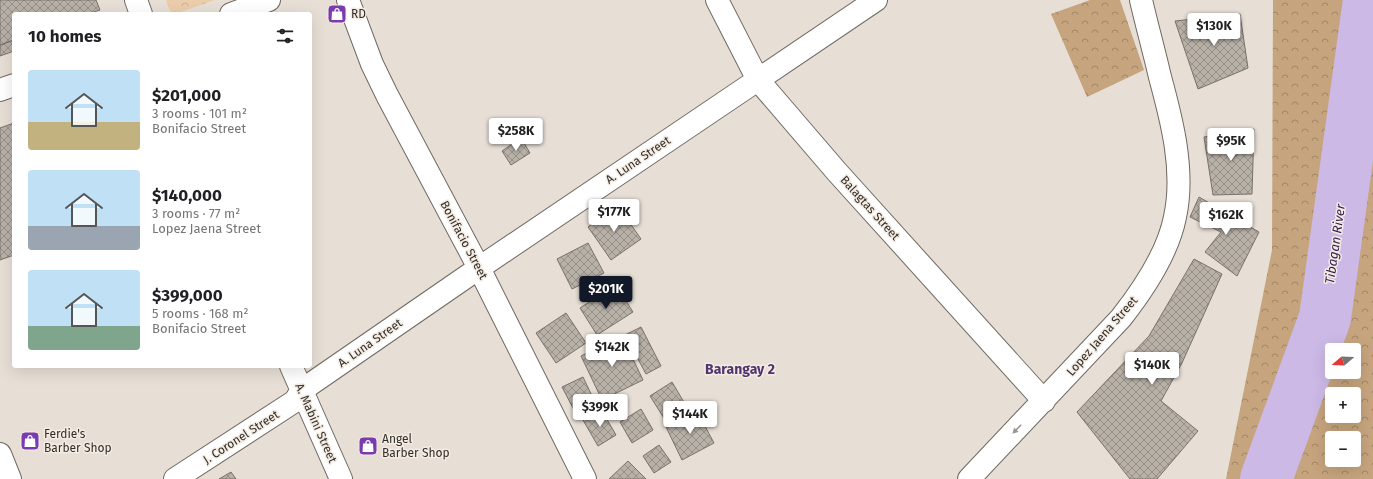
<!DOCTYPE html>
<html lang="en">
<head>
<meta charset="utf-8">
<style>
	body { margin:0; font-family:"Fira Sans",sans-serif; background:#f6f6f6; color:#202124; height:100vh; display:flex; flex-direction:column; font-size:15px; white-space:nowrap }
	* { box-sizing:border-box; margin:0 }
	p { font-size:13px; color:#757577 }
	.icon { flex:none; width:22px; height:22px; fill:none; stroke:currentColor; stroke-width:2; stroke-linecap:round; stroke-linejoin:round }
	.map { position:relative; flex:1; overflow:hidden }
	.panel { position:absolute; left:12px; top:12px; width:300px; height:356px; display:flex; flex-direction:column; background:#fff; border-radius:4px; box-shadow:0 4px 16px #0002 }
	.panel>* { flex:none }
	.needle { width:26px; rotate:251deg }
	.fabs { position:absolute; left:1325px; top:343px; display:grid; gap:8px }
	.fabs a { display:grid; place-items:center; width:36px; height:36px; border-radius:4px; background:#fff; box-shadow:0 4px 16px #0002; font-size:20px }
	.price { position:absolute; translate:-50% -34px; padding:0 9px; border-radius:4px; background:#fff; color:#222; font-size:13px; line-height:26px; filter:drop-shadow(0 1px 2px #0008) }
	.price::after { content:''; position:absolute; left:50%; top:24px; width:12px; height:9px; margin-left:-6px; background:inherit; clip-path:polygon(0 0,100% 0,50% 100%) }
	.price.selected { background:#111827; color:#fff }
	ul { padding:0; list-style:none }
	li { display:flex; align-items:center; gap:12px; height:100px; padding:0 16px }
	li span { display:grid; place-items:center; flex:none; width:112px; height:80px; border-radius:4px; color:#555 }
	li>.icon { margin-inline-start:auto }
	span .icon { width:48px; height:48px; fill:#fffc; stroke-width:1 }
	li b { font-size:17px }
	h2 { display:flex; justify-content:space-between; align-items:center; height:48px; padding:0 16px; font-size:17px }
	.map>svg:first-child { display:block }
	.forest { fill:url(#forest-crowns); fill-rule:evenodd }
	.park { fill:url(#park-crowns) }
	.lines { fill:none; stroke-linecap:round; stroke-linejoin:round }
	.river { stroke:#ccb9e6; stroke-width:52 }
	.building { fill:url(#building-cross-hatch); stroke:#79726a }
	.street-casing { stroke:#706962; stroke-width:24 }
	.secondary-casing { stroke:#706962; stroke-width:24 }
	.street { stroke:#fff; stroke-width:22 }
	.secondary { stroke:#fff; stroke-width:22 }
	.oneway { fill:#989694 }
	.labels { text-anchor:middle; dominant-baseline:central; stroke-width:3; stroke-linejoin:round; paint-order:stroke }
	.poi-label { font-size:12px; fill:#312e2a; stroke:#f4ece3; text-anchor:start }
	.street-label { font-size:12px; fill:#312e2a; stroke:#f4ece3 }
	.water-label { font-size:13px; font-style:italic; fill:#34194e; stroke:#f4ece3 }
	.quarter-label { font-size:14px; font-weight:bold; fill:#51346f; stroke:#f4ece3 }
</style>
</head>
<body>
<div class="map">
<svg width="1373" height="479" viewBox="0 0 1373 479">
	<defs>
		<pattern id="forest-crowns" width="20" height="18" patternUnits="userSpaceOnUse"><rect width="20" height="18" fill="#c6a47e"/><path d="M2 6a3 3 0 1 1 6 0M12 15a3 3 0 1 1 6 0" fill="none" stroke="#a18667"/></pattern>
		<pattern id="park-crowns" width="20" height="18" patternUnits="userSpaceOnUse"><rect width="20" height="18" fill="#ebcdac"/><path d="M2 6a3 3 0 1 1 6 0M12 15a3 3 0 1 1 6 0" fill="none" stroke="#cab094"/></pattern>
		<pattern id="building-cross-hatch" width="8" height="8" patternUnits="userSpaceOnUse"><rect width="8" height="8" fill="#b8b1a8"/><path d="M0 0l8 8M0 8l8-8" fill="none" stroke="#969089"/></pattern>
	</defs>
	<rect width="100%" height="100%" fill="#e7dfd6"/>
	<path class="forest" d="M1090,0h30l24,70 -57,27 -36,-83z
		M1273,0h100v479h-147l46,-229zM1332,350h22v22h-22zM1332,394h22v22h-22zM1332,438h22v22h-22z"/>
	<path class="park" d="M166,0h49l-40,14h-4z"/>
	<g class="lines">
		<path class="river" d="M1266,479l59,-161 44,-318"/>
	</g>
	<path class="building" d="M0,0h96l4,10 -12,4h-74v26l-14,5z
		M1240,14l8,54 -50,21 -23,-68z
		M14,40v11l-14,5v-11z
		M14,123v132l-14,5v-132z
		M1254,129l-2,65 -39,1 -9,-58z
		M521,138l9,15 -19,12 -9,-14z
		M1199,197l60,35 -22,44 -32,-24 16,-20 -31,-15z
		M618,206l23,33 -30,21 -23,-33z
		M588,243l16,30 -32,16 -15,-30z
		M1194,259l28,15 -40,89 -21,38 37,30 -41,48h-27l-53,-67 72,-76z
		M616,285l17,27 -36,23 -17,-27z
		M566,313l20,30 -30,20 -20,-30z
		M641,327l20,39 -15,8 -21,-39z
		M622,336l21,44 -41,20 -21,-44z
		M583,377l11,23 -20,10 -12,-23z
		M672,382l16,27 -21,14 -17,-27z
		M601,409l15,26 -18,11 -15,-26z
		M641,409l12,21 -21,13 -12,-21z
		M697,411l17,32 -32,17 -16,-33z
		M659,445l12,17 -17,11 -11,-17z
		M628,461l18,18h-37z
		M231,472l5,7h-17z"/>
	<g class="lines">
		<defs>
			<path id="street" d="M348,0l24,64 15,31 92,173 106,211
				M717,0l41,80 79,92 207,229
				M175,479l120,-78 7,-11 177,-122 397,-268
				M969,479l152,-161c22,-28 47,-65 54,-101 10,-46 -3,-96 -15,-140 -6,-26 -13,-51 -19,-77"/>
			<path id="secondary" d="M136,0l5,14
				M231,14l38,-14
				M0,90l14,-5
				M291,366l50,113
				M0,454l10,25"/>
		</defs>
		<use href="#street" class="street-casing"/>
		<use href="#secondary" class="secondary-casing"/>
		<use href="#street" class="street"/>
		<use href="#secondary" class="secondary"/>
	</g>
	<defs><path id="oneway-solid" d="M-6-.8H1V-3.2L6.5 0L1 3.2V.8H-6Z"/></defs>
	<use class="oneway" href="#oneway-solid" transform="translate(1017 429) rotate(134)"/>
	<defs>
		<symbol id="shop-square" viewBox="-11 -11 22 22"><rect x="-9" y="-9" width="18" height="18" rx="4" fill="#793bb0" stroke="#f4ece3"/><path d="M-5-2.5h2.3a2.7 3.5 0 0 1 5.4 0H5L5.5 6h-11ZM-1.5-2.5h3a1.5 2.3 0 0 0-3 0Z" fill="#fff"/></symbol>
	</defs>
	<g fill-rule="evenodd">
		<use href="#shop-square" x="326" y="3" width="22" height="22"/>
		<use href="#shop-square" x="19" y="430" width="22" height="22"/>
		<use href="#shop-square" x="357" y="435" width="22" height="22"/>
	</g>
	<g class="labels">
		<g class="poi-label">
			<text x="351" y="14">RD</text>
			<text x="44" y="434">Ferdie's<tspan x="44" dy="14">Barber Shop</tspan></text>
			<text x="382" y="439">Angel<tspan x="382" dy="14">Barber Shop</tspan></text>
		</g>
		<g class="street-label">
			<text transform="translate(638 160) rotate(-34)">A. Luna Street</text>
			<text transform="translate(870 208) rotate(48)">Balagtas Street</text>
			<text transform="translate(464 240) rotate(62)">Bonifacio Street</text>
			<text transform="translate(1102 336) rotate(-49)">Lopez Jaena Street</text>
			<text transform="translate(370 343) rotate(-35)">A. Luna Street</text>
			<text transform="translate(316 423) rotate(66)">A. Mabini Street</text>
			<text transform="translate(241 437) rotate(-33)">J. Coronel Street</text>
		</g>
		<g class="water-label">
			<text transform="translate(1335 244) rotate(-82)">Tibagan River</text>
		</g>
		<g class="quarter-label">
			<text x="740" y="369">Barangay 2</text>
		</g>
	</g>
</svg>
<div class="fabs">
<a><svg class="needle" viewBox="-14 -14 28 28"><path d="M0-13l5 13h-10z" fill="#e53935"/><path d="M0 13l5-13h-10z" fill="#757577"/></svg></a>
<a>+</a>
<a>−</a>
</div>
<b class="price" style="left:1214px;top:47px">$130K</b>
<b class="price" style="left:516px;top:152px">$258K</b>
<b class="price" style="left:1231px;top:162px">$95K</b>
<b class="price" style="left:614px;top:233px">$177K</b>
<b class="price" style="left:1226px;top:236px">$162K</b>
<b class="price selected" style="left:606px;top:310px">$201K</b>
<b class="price" style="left:612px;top:368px">$142K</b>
<b class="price" style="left:1152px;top:386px">$140K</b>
<b class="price" style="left:600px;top:428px">$399K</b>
<b class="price" style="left:690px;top:435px">$144K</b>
<section class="panel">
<h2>10 homes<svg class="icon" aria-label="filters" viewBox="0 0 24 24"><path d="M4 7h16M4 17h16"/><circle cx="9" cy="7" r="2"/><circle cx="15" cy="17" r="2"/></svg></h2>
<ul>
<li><span style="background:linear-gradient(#bfe0f5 65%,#c2b280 0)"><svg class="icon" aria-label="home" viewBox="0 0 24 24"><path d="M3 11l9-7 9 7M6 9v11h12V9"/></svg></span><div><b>$201,000</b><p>3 rooms · 101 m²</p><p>Bonifacio Street</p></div></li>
<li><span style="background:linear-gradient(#bfe0f5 70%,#9aa5b1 0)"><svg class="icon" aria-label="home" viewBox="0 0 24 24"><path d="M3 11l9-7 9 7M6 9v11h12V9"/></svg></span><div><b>$140,000</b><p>3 rooms · 77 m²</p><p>Lopez Jaena Street</p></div></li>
<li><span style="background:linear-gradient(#bfe0f5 70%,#7fa58c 0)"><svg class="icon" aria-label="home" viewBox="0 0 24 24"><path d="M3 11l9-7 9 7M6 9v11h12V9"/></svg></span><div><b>$399,000</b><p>5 rooms · 168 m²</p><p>Bonifacio Street</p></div></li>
</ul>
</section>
</div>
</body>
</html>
